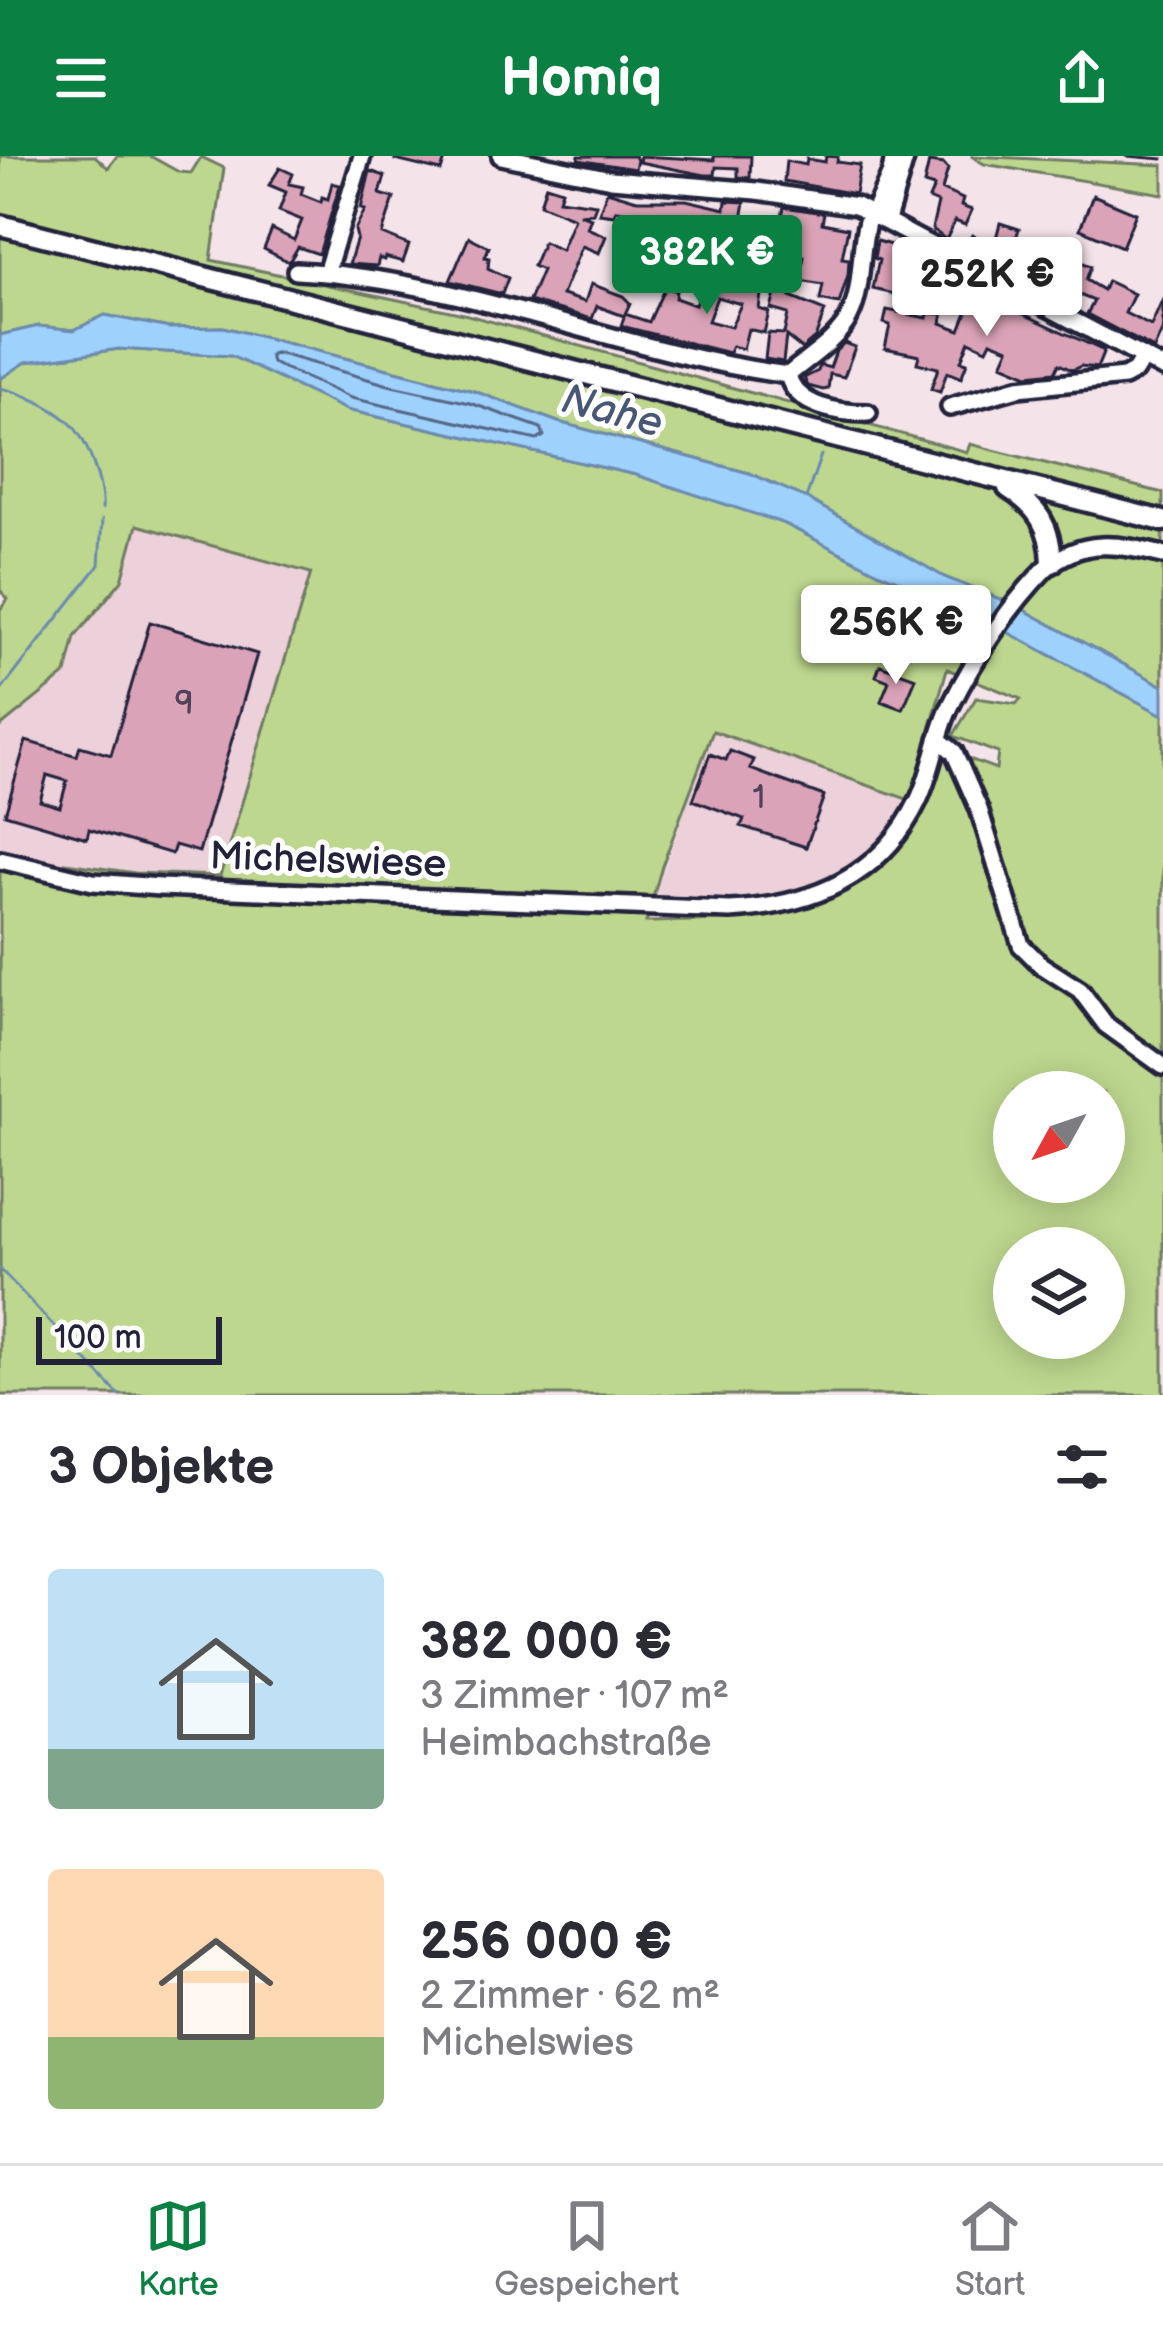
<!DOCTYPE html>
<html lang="de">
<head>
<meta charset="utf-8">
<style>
	body { margin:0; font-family:"Balsamiq Sans",sans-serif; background:#f2f2f3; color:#2b2b33; height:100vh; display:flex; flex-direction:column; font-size:45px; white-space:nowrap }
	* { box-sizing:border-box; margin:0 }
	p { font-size:39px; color:#7c7c81 }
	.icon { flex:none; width:66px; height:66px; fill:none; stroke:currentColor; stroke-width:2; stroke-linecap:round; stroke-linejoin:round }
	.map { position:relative; height:1239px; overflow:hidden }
	.sheet { display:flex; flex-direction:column; background:#fff; flex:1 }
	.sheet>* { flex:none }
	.needle { width:78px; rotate:230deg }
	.tools { position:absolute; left:993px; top:915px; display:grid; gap:24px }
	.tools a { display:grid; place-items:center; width:132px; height:132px; border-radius:50%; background:#fff; box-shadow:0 6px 30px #0003; font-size:60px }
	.scale { position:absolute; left:36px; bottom:30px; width:186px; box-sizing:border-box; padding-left:12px; border:6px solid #22223b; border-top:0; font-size:33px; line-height:42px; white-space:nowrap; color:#22223b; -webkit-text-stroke:9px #fff; paint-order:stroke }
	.price { position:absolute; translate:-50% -102px; padding:0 27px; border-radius:12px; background:#fff; color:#222; font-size:39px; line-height:78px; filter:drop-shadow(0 3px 6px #0008) }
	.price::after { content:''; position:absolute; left:50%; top:72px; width:36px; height:27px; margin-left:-18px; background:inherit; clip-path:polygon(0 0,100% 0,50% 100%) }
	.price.current { background:#0b8043; color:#fff }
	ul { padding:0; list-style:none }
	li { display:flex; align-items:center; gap:36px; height:300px; padding:0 48px }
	li span { display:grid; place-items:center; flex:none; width:336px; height:240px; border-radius:12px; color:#555 }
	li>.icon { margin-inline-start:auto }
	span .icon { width:144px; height:144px; fill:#fffc; stroke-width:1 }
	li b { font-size:51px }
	h2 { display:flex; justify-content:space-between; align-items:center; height:144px; padding:0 48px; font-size:51px }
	header { display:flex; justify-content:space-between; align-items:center; height:156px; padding:0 48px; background:#0b8043; color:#fff; font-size:54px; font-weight:800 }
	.menu { display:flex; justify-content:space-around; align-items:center; height:168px; border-top:3px solid #e1e1e2; background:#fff; font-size:33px; color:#7c7c81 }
	.menu a { display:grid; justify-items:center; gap:6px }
	.menu .current { color:#0b8043 }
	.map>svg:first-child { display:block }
	.built { fill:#ecd0da }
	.green { fill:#bdd78e; stroke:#707c64; stroke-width:3; fill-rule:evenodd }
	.water { fill:#9ed1fc; stroke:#6c8baf; stroke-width:3 }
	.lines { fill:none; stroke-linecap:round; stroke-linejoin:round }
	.shore { stroke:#546888; stroke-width:3 }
	.stream { stroke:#6c8baf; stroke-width:3 }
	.building { fill:#dba3b7; stroke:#22223b; stroke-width:3; fill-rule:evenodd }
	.minor-casing { stroke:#22223b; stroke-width:24 }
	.major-casing { stroke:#22223b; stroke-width:27 }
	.minor { stroke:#fff; stroke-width:15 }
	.major { stroke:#fff; stroke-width:18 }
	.rail { stroke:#22223b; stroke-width:3 }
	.labels { text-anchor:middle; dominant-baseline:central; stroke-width:10; stroke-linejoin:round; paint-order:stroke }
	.number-label { font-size:33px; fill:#50425a }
	.street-label { font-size:39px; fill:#22223b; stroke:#fff }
	.water-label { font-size:42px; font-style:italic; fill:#475775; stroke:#fff }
</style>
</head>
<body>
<header><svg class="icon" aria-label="menu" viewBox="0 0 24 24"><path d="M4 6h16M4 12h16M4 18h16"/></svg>Homiq<svg class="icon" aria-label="share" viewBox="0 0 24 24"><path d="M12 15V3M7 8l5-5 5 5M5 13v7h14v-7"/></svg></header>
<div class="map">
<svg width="1163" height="1239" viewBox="0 0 1163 1239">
	<rect width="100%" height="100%" fill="#f4e3e9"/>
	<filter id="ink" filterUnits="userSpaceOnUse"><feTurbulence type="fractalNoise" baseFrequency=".00833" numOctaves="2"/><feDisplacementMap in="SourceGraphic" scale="24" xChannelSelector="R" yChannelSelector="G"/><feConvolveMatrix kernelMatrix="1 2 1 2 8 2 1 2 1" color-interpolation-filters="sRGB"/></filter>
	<g filter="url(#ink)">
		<path class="built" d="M136,369l175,48 -91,303 -85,-3 -70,-10 -7,22 -58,-15v-143l66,-53 9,-36 47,-59z
			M713,575l214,75 -39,53 -58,40 -37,13 -53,9 -95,1z"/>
		<path class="green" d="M0,0h95l13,12 9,-12h33l29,16 12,1 10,-16 23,11 -13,92 253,54 503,138 3,-8 193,49v193l-148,-81 -71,-28 -138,-79 -57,-25 -191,-51 -84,-31 -251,-64 -54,1 -64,-13 -31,15 -35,-4 -39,9z
			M971,0l192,9v29l-179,-30z
			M119,193l112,7 116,54 289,65 80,24 69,25 95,49 71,29 212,113v680h-1163v-525l58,15 7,-22 70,10 85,3 91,-303 -174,-48 -15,55 -47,57 -9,37 -66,53v-117l8,-11 -8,-9v-211l26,-17zM947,513l74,30 -5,5 -40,-6 -23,38 45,17 -2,16 -70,-26zM713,575l214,75c-76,115 -155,114 -281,116l16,-56zM1014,936h90v90h-90zM1014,1092h90v90h-90z"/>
		<path class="water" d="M105,159l64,13 54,-1 251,64 84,31 191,51 57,25 138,79 71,28 148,81v29l-212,-113 -71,-29 -95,-49 -149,-49 -289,-65 -116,-54 -112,-7 -93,13 -26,17v-44l39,-9 35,4z"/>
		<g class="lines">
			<path class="shore" d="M277,197l115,33 78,17 71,25 3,8 -7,4 -186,-42 -79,-35 -2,-7z"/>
			<path class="stream" d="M0,232c23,5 51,18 69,34 18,16 35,64 33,87
				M806,342l15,-43
				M0,536l99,-127 3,-45
				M0,1113l119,126"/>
		</g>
		<path class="building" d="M396,0h50l-5,15 -46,-11z
			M579,0h56l2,4 -2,9 -57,-9z
			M640,0l74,4v-4h37l-1,22 -12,-1v-9l-22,-1 -1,8h-10l-66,-13z
			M826,0l12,1 -1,5 23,3 -5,29 -71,-13 2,-20 20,4 1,-6 18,3z
			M929,6l15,2 4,5 -6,21 21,9 -2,7 11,4 -7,15 -10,-4 -9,19 -14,-11 6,-26 -9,-4 5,-12 -10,-3z
			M280,12l13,6 -4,10 14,3 -2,7 20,8 1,-5 6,2 4,-16 8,2 -21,69 -21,-7 -9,15 -25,-13 8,-20 22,11 8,-20 -23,-9 7,-19 -17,-7z
			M370,15l15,5 -5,18 14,4 -12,36 27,11 -6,17 -18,-5 -1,3 -5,-2 -2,8 -28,-2 8,-26 -2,-8 10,-20 -4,-1z
			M546,29l16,5 -3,9 37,5 -3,9 -14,1 12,4 -4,10 19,8 -7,17 -17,-7 -20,49 23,7 6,-18 32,12 7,7 -6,13 -27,-10 -5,13 -63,-18 13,-31 -9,-4 10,-24 18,8 13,-32 -34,-14z
			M607,35l30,9h49l39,9 1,-8 19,1 -7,41 -19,-4 2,-9 -52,-11 -53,-9 -2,5 -15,-2z
			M1093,39l43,18 -14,34 -42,-18z
			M784,51l40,6 -2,10 26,5 -6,30 7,1 -1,16 -9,29 -19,-4 3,-15 -23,-4 4,-25 -18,-5 8,-29 -13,-2z
			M1000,67l19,6 -9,26 9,5 -7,15 -48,-26 8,-14 22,11z
			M469,81l20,10 -4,10 4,1 -1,10 20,10 -6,16 -52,-13z
			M877,85l41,12 -11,44 -34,-8 6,-29 -5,-2z
			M1053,94l38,16 -5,14 17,10 4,-9 27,13 -9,19 26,13 12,-27v30l-9,20 -67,-35 7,-13 -51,-21z
			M780,119l15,5 -5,17 35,14 -10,27 -13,11 -16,-13 -3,26 -18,-3 3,-26 16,1 4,-20 -17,-5z
			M712,122l50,9 -3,22 10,3 -5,21 -16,-4 -5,20 -11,-3 -3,7 -108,-27 4,-12 24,8 16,-35 11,4 -1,7 20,7 3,-8 7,2zM717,141l24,7 -10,23 -23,-6z
			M958,128l146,67 -7,17 -16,-2 -9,4 -13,-6 -4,8 -27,3 -26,-11 7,-16 -18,-7 -4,8 -18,-8 -8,20 6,2 -6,15 -14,-6 -7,20 -9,-3 7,-21 -21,-5 2,-8 -34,-7 5,-23 -6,-2 3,-13 40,8 1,-5 15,1 -2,9 19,7 8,-20 -20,-8z
			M844,187l11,4 -11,30 -14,-3 -2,15 -5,1 -15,-4 -4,-8 14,-7 2,-6 10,3 6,-17z
			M150,466l107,32 -58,198 -24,-7 -3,9 -83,-25 -2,9 -82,-24 21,-73 51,15 3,-10 31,9zM47,619l20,6 -7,26 -20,-6z
			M880,509l36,13 -13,31 -22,-8 8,-20 -13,-5z
			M730,595l24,9 -4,9 74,27 -18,51 -65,-21 3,-7 -51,-19 17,-46 16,6z"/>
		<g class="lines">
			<defs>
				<path id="minor" d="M501,0l110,23 146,12 99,15 307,162
					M873,58l18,-41 3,-17
					M887,64l19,-64
					M296,115c170,8 326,82 492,104 19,-16 43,-31 57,-51 21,-30 12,-78 25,-112
					M326,117l36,-117
					M788,219c8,32 50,38 80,38
					M950,251l68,-19 106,-11 11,-6 7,-12
					M938,583l16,13 25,57 42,136 20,20 39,25 26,35 57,41
					M0,704l93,22 67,5 570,23c81,-4 151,-32 188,-109 15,-31 18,-66 33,-96 23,-47 58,-99 94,-136 37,-32 74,-25 118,-14"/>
				<path id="major" d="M0,69l1163,296
					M1008,332c30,19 43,39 44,75"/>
			</defs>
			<use href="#minor" class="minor-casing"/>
			<use href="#major" class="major-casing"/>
			<use href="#minor" class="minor"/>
			<use href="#major" class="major"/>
			<path class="rail" d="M1127,0l36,3"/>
		</g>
	</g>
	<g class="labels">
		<g class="number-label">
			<text x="184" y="548">9</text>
			<text x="759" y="642">1</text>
		</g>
		<g class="street-label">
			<text transform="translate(328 705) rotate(2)">Michelswiese</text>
		</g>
		<g class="water-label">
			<text transform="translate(612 256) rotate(15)">Nahe</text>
		</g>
	</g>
</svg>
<div class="tools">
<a><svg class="needle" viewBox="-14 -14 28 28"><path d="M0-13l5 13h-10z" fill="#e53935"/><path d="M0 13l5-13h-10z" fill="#7c7c81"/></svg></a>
<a><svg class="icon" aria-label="layers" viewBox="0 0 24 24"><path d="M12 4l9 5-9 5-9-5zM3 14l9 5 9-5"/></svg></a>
</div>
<div class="scale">100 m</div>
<b class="price current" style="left:707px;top:161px">382K €</b>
<b class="price" style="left:987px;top:183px">252K €</b>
<b class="price" style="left:896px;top:531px">256K €</b>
</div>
<section class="sheet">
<h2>3 Objekte<svg class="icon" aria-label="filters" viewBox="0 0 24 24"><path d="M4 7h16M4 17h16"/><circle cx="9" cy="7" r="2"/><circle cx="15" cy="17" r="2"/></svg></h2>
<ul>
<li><span style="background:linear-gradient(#bfe0f5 75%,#7fa58c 0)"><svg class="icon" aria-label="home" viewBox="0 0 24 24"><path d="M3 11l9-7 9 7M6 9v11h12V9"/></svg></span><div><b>382 000 €</b><p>3 Zimmer · 107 m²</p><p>Heimbachstraße</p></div></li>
<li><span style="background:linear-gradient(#ffd9b3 70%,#8fb573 0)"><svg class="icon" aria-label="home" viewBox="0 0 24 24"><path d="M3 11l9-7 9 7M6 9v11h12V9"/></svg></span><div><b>256 000 €</b><p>2 Zimmer · 62 m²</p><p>Michelswies</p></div></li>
</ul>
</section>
<nav class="menu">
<a class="current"><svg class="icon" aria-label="map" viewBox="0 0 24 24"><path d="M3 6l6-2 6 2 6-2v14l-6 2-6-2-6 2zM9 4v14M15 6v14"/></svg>Karte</a>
<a><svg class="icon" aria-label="saved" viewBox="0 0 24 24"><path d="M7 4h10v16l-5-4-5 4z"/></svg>Gespeichert</a>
<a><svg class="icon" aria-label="home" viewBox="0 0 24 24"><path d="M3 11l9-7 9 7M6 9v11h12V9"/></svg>Start</a>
</nav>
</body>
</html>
